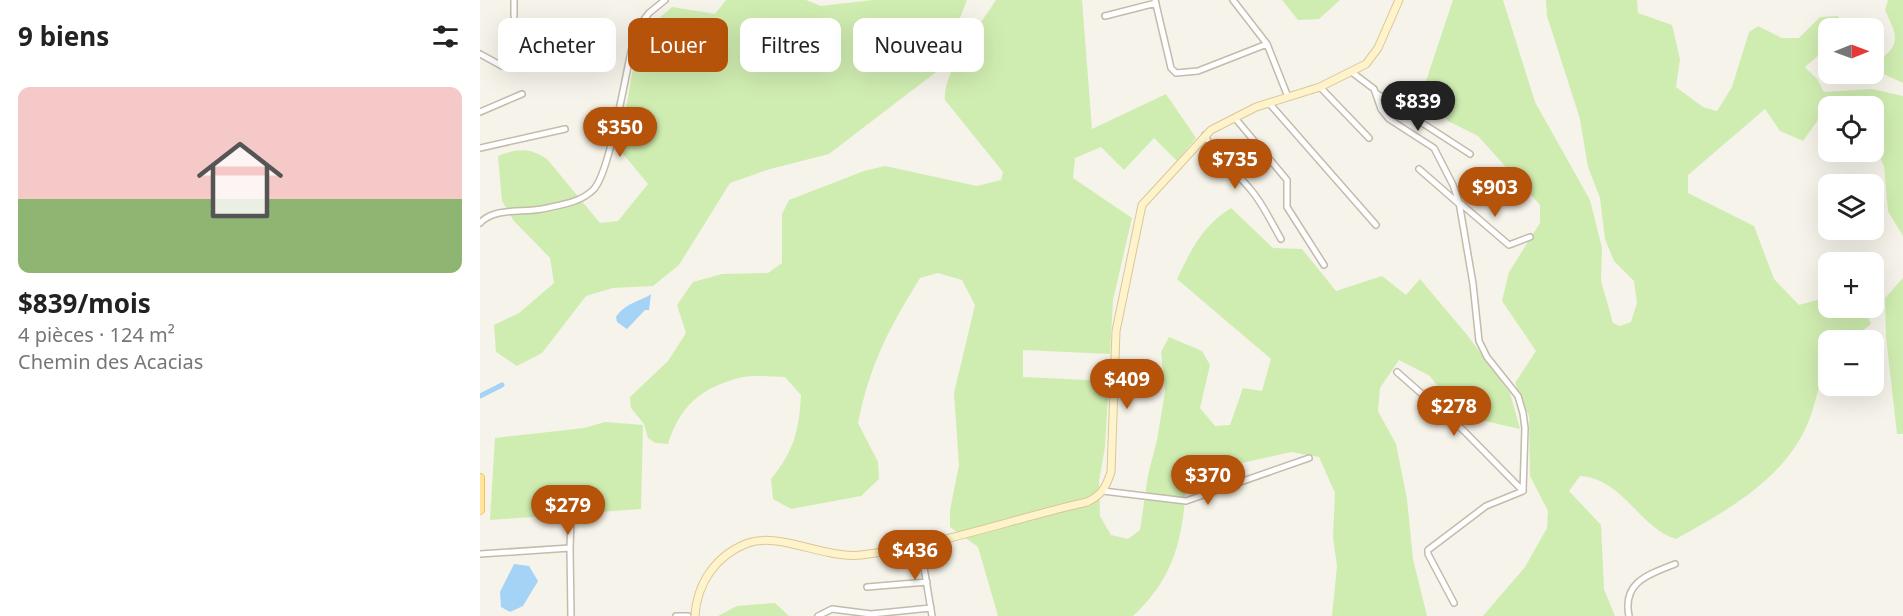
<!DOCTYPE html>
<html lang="fr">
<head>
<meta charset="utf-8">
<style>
	body { margin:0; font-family:"Noto Sans",sans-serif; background:#f2f2f2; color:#222; height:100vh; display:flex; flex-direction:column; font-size:22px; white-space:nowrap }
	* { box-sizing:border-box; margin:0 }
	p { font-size:20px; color:#767676 }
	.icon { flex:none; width:33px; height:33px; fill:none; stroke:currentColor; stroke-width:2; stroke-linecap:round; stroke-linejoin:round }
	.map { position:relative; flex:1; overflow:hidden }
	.panel { display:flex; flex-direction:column; background:#fff; width:480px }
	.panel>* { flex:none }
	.top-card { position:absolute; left:18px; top:18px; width:570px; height:54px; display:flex; gap:12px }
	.needle { width:39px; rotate:89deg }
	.buttons { position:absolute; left:1338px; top:18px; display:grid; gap:12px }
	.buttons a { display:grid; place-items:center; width:66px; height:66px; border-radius:12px; background:#fff; box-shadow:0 6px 24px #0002; font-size:30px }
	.price { position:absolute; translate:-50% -51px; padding:0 14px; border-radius:21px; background:#b45309; color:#fff; font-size:20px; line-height:39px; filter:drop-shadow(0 2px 3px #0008) }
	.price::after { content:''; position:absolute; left:50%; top:36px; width:18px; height:14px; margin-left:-9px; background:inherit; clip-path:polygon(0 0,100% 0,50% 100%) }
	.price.on { background:#222; color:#fff }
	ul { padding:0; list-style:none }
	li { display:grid; align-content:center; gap:12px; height:318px; padding:0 18px }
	li span { display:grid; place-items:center; height:186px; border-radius:12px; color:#555 }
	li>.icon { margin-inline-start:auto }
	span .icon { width:108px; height:108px; fill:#fffc; stroke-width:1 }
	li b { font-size:26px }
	h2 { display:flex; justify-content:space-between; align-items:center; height:72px; padding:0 18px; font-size:26px }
	.chip { padding:0 21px; border-radius:12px; background:#fff; box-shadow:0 6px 24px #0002; font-size:21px; line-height:54px }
	.chip.on { background:#b45309; color:#fff }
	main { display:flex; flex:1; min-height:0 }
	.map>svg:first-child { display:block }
	.green { fill:#d0edb1 }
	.water { fill:#a4d3f6 }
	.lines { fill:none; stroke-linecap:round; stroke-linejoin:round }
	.canal { stroke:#a4d3f6; stroke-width:5 }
	.street-casing { stroke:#c3bbac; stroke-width:8 }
	.secondary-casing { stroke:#d9c897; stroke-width:9 }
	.primary-casing { stroke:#ecc562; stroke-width:10 }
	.street { stroke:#fff; stroke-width:5 }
	.secondary { stroke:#fff3cb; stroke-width:7 }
	.primary { stroke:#ffe49a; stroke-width:8 }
</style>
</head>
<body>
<main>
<section class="panel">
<h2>9 biens<svg class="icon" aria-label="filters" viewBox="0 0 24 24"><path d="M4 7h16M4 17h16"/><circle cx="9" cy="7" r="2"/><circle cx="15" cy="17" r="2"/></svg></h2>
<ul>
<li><span style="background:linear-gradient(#f6c9c9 60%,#8fb573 0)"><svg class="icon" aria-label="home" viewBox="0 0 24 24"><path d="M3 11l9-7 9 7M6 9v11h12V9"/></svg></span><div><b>$839/mois</b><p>4 pièces · 124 m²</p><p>Chemin des Acacias</p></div></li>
</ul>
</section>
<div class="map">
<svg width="1423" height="616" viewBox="0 0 1423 616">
	<rect width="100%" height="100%" fill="#f6f3ea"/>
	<path class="green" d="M246,0h80l15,6 52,-6h94l-27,69 -111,85 -59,15 -40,14 -51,82 -26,21 -40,2 -27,8 -44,57 -25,13 -21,-14 -2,-27 25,-12 35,-30 -4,-25 -37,-38 -11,-19 -4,-45c19,-7 30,-9 49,3l53,64 18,-2 30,-37 -29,-35 16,-93 7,-23 30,-26 43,7z
		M516,0h86l10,129 74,-35 30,44 -19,23 -23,-23 -30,32 -23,-23 -26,11 -2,20 59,40 -19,82 -3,54 -87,-4v27l86,4 -4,66 -6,34 1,35 11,19 17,4 12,-9 8,-55 9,-35 8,-48 -4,-40 8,-15 33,14 8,14 -10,43 15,18 15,-1 13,-37 19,3 9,-32 -94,-80c14,-29 25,-53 54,-71l42,40 29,1 34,42 46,-15 24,19 14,-16 48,57 42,57 10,36 -35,-8 -18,5 -37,-50 -31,-16 -19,28 -2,23 18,33 11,55 6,60 14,57h-95l5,-50 -4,-28 2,-45 -16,-36 -28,-5 -62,14 -18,-4 -25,22c-3,55 -12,94 -53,132h-135l-20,-69 -28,-20v-17l9,-45 -5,-72 21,-88 -13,-25 -24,-7 -18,5c-31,50 -50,86 -62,145l20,39 1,17 -18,17 -70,13 -18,-10 -2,-20c23,-28 28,-48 30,-84l-16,-18c-14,0 -33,-3 -46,1 -38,10 -59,28 -71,66l-13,-1 -7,-5 -4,-14 -13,-16 -1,-11 38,-36 18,-28 -9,-28 16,-23 29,-8 46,-1 14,-10v-49l7,-14 75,-29 21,-5 92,20 24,-6 2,-8 -58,-72c-3,-28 36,-76 51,-100z
		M802,0h58l-21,19 -21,1z
		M973,0h50l32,102 55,98 12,48 -1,33 12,42 7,3 11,-4 6,-19 -3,-22 -20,-20 -9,-22 -5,-41 -12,-31 -8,-48 -33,-103 -1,-16h91l1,13 34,12 8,34 -4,28 27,20 14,4 15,-24 17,-55 9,-6 24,12h17l21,-21 18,-1 6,12h-16v19l-23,20 12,12 7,13 48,-3 31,7v140l-15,-25 -4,-45 -10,-21v-39h-46l-25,35 -23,-10 -15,-22 -77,66v18l66,33 20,53 25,26 29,-8v11h36l7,16 -20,16h-23v15l-3,3c-4,18 -7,36 -13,54 -20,63 -82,97 -136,127 -38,-12 -52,-60 -96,-63l-11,15 32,34 3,64 11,27h-132l42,-49 22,-39 1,-17 -18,-35 -1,-60 -14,-33 21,-32 -34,-50 7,-29 31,-49v-18l-62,-69 -30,-15 -24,-34z
		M1408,0h15v83l-22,-10 -3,-12c25,-18 18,-26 7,-51z
		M1423,278v156h-6l-11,-97 -1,-39z
		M125,422l38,3 -2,84 -151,11 5,-82 89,-10z
		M295,603l14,13h-71l19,-10z"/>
	<path class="water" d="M171,294l-2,16h-4l-18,19 -10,-7 -1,-5c10,-15 24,-15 35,-23z
		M34,564l15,2 9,15 -15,25 -13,6 -9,-5 -1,-15z"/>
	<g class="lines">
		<path class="canal" d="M0,396l22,-11"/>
		<defs>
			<path id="street" d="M34,0v16
				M675,0l16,68 5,5 22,-2 69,-27
				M753,0l34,44 21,53
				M625,16l51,-13
				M0,54l22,12 14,-3
				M873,73l21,16 7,20 8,10 45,29 19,37 6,17 14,82 6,57 8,16 31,39 5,17 2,15 -2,63 -37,15 -58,44v4l26,49
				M840,87l49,51
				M896,93l94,61
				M789,103l107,122
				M0,112l42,-18
				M755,118l52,62v27l37,58
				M725,135c10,24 30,35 46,55 12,14 20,32 30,49
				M0,148l85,-19
				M939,169l39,34
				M980,203l49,42 21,-8
				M0,223c15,-16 42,-10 62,-14 17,-4 38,-6 51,-19 18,-17 34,-128 43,-160l13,-17 16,-13
				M917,372l67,59 59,60
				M623,491l83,10 123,-43
				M440,543l12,73
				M90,548l1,-31
				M0,554l90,-6 1,68
				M387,587l60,-5
				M196,616h12
				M338,616l14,-7 39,5 60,-6
				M1149,616c-7,-34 20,-42 46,-52"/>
			<path id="secondary" d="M215,616c2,-33 21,-61 53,-73 31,-11 77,16 113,12 77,-9 151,-36 226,-53 15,-7 19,-15 24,-30l5,-141 26,-126 69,-75 45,-23 64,-20 46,-23 12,-16 21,-48"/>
			<path id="primary" d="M0,478v32"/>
		</defs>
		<use href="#street" class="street-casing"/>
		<use href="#secondary" class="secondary-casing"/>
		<use href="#primary" class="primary-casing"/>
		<use href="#street" class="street"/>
		<use href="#secondary" class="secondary"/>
		<use href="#primary" class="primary"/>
	</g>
</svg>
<div class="buttons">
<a><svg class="needle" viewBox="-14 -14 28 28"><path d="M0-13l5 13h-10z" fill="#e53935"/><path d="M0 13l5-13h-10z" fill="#767676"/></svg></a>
<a><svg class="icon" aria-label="locate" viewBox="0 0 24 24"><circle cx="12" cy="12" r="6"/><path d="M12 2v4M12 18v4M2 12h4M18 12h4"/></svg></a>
<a><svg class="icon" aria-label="layers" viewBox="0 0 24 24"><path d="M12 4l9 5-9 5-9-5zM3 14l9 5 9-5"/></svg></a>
<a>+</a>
<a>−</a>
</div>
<b class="price on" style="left:938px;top:132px">$839</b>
<b class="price" style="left:140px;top:158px">$350</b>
<b class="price" style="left:755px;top:190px">$735</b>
<b class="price" style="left:1015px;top:218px">$903</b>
<b class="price" style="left:647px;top:410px">$409</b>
<b class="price" style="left:974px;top:437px">$278</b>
<b class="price" style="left:728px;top:506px">$370</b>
<b class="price" style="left:88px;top:536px">$279</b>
<b class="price" style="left:435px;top:581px">$436</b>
<div class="top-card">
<a class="chip">Acheter</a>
<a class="chip on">Louer</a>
<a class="chip">Filtres</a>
<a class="chip">Nouveau</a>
</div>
</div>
</main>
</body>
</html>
